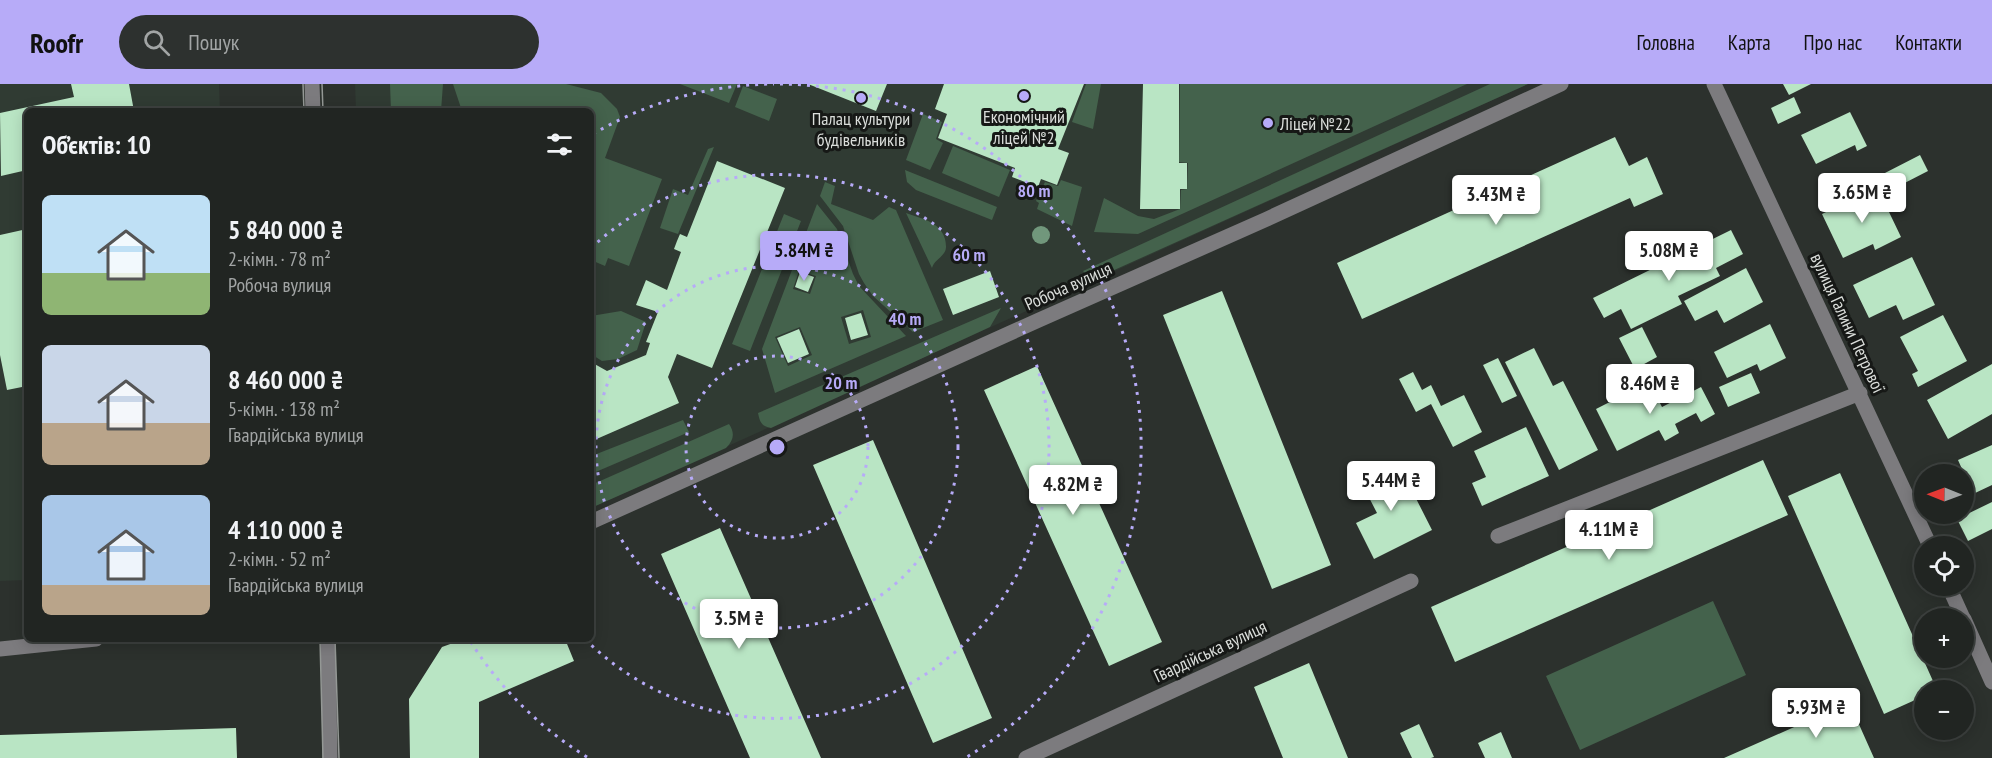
<!DOCTYPE html>
<html lang="uk">
<head>
<meta charset="utf-8">
<style>
	body { margin:0; font-family:"PT Sans Narrow",sans-serif; background:#2d312f; color:#f1f3f6; height:100vh; display:flex; flex-direction:column; font-size:22px; white-space:nowrap }
	* { box-sizing:border-box; margin:0 }
	p { font-size:20px; color:#a2a5a5 }
	.icon { flex:none; width:33px; height:33px; fill:none; stroke:currentColor; stroke-width:2; stroke-linecap:round; stroke-linejoin:round }
	.map { position:relative; flex:1; overflow:hidden }
	.details { position:absolute; left:24px; top:24px; width:570px; height:534px; display:flex; flex-direction:column; background:#212522; border-radius:9px; box-shadow:0 3px 15px #0003,0 0 0 2px #3e4240 }
	.details>* { flex:none }
	.needle { width:39px; rotate:271deg }
	.buttons { position:absolute; left:1914px; top:380px; display:grid; gap:12px }
	.buttons a { display:grid; place-items:center; width:60px; height:60px; border-radius:50%; background:#212522; box-shadow:0 3px 15px #0003,0 0 0 2px #3e4240; font-size:30px }
	.price { position:absolute; translate:-50% -51px; padding:0 14px; border-radius:6px; background:#fff; color:#222; font-size:20px; line-height:39px; filter:drop-shadow(0 2px 3px #0008) }
	.price::after { content:''; position:absolute; left:50%; top:36px; width:18px; height:14px; margin-left:-9px; background:inherit; clip-path:polygon(0 0,100% 0,50% 100%) }
	.price.on { background:#b7abf8; color:#111 }
	ul { padding:0; list-style:none }
	li { display:flex; align-items:center; gap:18px; height:150px; padding:0 18px }
	li span { display:grid; place-items:center; flex:none; width:168px; height:120px; border-radius:9px; color:#555 }
	li>.icon { margin-inline-start:auto }
	span .icon { width:72px; height:72px; fill:#fffc; stroke-width:1 }
	li b { font-size:26px }
	h2 { display:flex; justify-content:space-between; align-items:center; height:72px; padding:0 18px; font-size:26px }
	header { display:flex; align-items:center; gap:36px; box-sizing:border-box; height:84px; padding:0 30px; background:#b7abf8; color:#111 }
	header strong { font-size:28px }
	nav { display:flex; gap:33px; margin-inline-start:auto; font-size:21px }
	.search { width:420px; height:54px; background:#2d312f; display:flex; align-items:center; gap:15px; box-sizing:border-box; padding:0 21px; border-radius:33px; color:#a2a5a5; font-size:22px }
	.map>svg:first-child { display:block }
	.built { fill:#303b33 }
	.green { fill:#44624c; fill-rule:evenodd }
	.building { fill:#b9e5c4 }
	.lines { fill:none; stroke-linecap:round; stroke-linejoin:round }
	.minor { stroke:#7c7b7e; stroke-width:15 }
	.tram { stroke:#949895; stroke-width:1.5 }
	.tree { fill:#71977c }
	.ring { fill:none; stroke:#b7abf8; stroke-width:3; stroke-dasharray:3 6 }
	.poi-dot { fill:#b7abf8; stroke:#161816; stroke-width:2 }
	.labels { text-anchor:middle; dominant-baseline:central; stroke-width:6; stroke-linejoin:round; paint-order:stroke }
	.poi-label { font-size:18px; fill:#dbdedb; stroke:#161816 }
	.street-label { font-size:18px; fill:#dbdedb; stroke:#161816 }
	.centre { fill:#b7abf8; stroke:#161816; stroke-width:3 }
	.ring-label { font-size:18px; text-anchor:middle; font-weight:bold; fill:#b7abf8; stroke:#161816; stroke-width:6; stroke-linejoin:round; paint-order:stroke }
</style>
</head>
<body>
<header>
<strong>Roofr</strong>
<div class="search"><svg class="icon" aria-label="search" viewBox="0 0 24 24"><circle cx="10" cy="10" r="6"/><path d="M15 15l6 6"/></svg>Пошук</div>
<nav><a>Головна</a><a>Карта</a><a>Про нас</a><a>Контакти</a></nav>
</header>
<div class="map">
<svg width="1992" height="674" viewBox="0 0 1992 674">
	<rect width="100%" height="100%" fill="#2c312d"/>
	<path class="built" d="M0,0h219l1,27h-193v469l-27,1z
		M355,0h1173l-937,424v-397h-235z"/>
	<path class="green" d="M390,0h53l-2,27h-50z
		M453,0h113l35,9 16,16 3,8 -15,41 57,21 -33,87 -21,-8 -3,8 -14,-6v-149h-129z
		M680,0h57l-8,19z
		M1086,0h15l-8,45 -21,-7z
		M1180,0h287l-329,150 -44,-2 10,-34 34,18 16,3 26,-10 1,-19 6,-1 1,-26 -9,-1z
		M1490,0h38l-436,196 -9,-9z
		M743,2l34,13 -8,22 -34,-14z
		M923,30l19,8 -6,17 7,4 -13,27 -24,-10z
		M953,62l57,24 -11,27 -57,-24z
		M714,63l-36,87 -18,-6 13,-39 15,6 20,-46z
		M905,86l92,37 -5,13 -76,-30 -9,-8z
		M1061,96l21,7 -10,39 -35,-17 2,-6 -3,-2 9,-19 13,4z
		M825,98l10,4 -4,18 42,16 16,-13 7,3 47,110 -30,12 -40,-36 -9,-13 -5,-9 -16,-48 -23,-30z
		M817,120l20,25 16,45 6,12 47,50 -131,57 -13,-44zM799,187l17,5 -6,18 -17,-5zM863,226l8,27 -22,7 -8,-27zM800,243l12,28 -24,11 -13,-29z
		M906,129c15,6 34,8 39,26 1,5 2,10 -1,14 -4,6 -10,8 -12,15z
		M784,130l17,7 -51,130 -18,-7z
		M1001,224l-11,19 -219,101c-10,-2 -11,-6 -13,-15z
		M621,227l25,11 -9,28 -19,9 -16,2 -11,-7v-38z
		M683,336l6,12 -98,42v-24l3,5z
		M729,340c6,9 5,16 -3,24l-135,60v-23z
		M1713,517l33,74 -166,75 -34,-74z"/>
	<path class="building" d="M71,0h58l5,27h-107v59l-26,6 -1,-63 74,-16z
		M808,0h79l-11,27z
		M944,0h140l-26,65 11,4 -12,32 -16,-6 -3,8 -26,-10 3,-9 -77,-30 9,-24 -12,-5z
		M1143,0h36v79h8v26h-7v20h-40z
		M1783,0h28l-22,11z
		M1794,13l7,16 -23,11 -7,-16z
		M1850,28l17,34 -10,5 -2,-6 -39,19 -15,-29z
		M1615,53l14,29 18,-9 16,37 -29,13 -4,-9 -268,121 -25,-56z
		M1920,71l8,16 -37,19 -8,-16z
		M717,77l68,27 -73,180 -35,-14 -9,23 11,26 -87,38 -1,-79 16,9 39,-16 4,-12 -4,-1 12,-30 -22,-7 10,-25 21,10 14,-38 -7,-3 3,-8 3,-7 7,3z
		M1877,103l24,50 -26,13 -2,-6 -30,14 -21,-44z
		M27,145v157l-20,4 -7,-35v-120z
		M1731,146l12,24 -27,14 4,8 -42,20 4,8 -51,25 -10,-20 -17,9 -11,-20z
		M1912,173l23,48 -32,15 -7,-15 -27,13 -16,-33z
		M1746,184l17,34 -39,21 -7,-13 -22,11 -11,-20z
		M990,187l9,26 -46,18 -10,-26z
		M800,188l14,5 -6,15 -13,-5z
		M1222,207l109,274 -59,24 -109,-274z
		M861,229l7,22 -17,5 -6,-22z
		M1943,231l24,46 -49,26 -6,-13 6,-3 -18,-34z
		M1770,240l16,34 -26,13 -3,-7 -30,14 -13,-26z
		M1642,243l15,30 -22,12 -16,-31z
		M799,245l10,25 -21,9 -11,-25z
		M1534,264l19,38 10,-5 35,69 -39,20 -54,-108z
		M1498,274l19,38 -15,7 -19,-38z
		M1992,280v50l-44,25 -21,-39z
		M1037,282l125,276 -53,24 -125,-276z
		M1413,288l9,18 9,-5 10,21 23,-11 18,37 -29,15 -22,-43 -15,8 -17,-33z
		M1751,289l9,20 -32,14 -9,-20z
		M1649,298l13,25 39,-20 14,27 -14,8 -5,-9 -21,11 4,9 -14,8 -6,-11 -42,21 -21,-42z
		M1526,343l23,49 -67,30 -10,-23 14,-6 -12,-26z
		M873,356l119,278 -59,25 -120,-278z
		M1992,361v40l-19,9 -15,-34z
		M1763,376l25,55 -333,147 -24,-55z
		M1397,377l35,69 -58,29 -18,-36 21,-10 -17,-33z
		M1840,389l97,217h-13v6l-40,18 -96,-218z
		M1992,418v27l-24,12 -11,-22z
		M720,444l101,230h-71l-89,-204z
		M464,555h101l9,22 -95,41v56h-69l-1,-59 33,-52z
		M1309,579l39,95h-65l-29,-71z
		M1849,618l25,56h-150l68,-30z
		M1419,640l15,33 -3,1h-19l-12,-25z
		M236,644l1,30h-237v-23z
		M1501,648l11,26h-27l-7,-15z"/>
	<g class="lines">
		<path class="minor" d="M312,0l1,27
			M1714,0l216,462
			M591,438l448,-202 228,-101 294,-135
			M1498,452l362,-143
			M1948,501l15,33
			M1964,535l28,63
			M328,555l2,119
			M0,565l96,-10
			M1026,674l385,-177"/>
		<path class="tram" d="M303,0l1,27
			M322,0l1,27
			M320,555l3,119
			M335,555l4,119"/>
	</g>
	<circle class="tree" cx="1041" cy="151" r="9"/>
	<g class="ring">
		<circle cx="777" cy="363" r="91"/>
		<circle cx="777" cy="363" r="181"/>
		<path d="M591 164A272 272 0 1 1 585 555"/>
		<path d="M587 673A363 363 0 0 1 469 555M593 50A363 363 0 0 1 774 0M780 0A363 363 0 0 1 967 673"/>
	</g>
	<g class="poi-dot">
		<circle cx="1024" cy="12" r="6"/>
		<circle cx="861" cy="14" r="6"/>
		<circle cx="1268" cy="39" r="6"/>
	</g>
	<g class="labels">
		<g class="poi-label">
			<text x="1024" y="32">Економічний<tspan x="1024" dy="21">ліцей №2</tspan></text>
			<text x="861" y="34">Палац культури<tspan x="861" dy="21">будівельників</tspan></text>
			<text x="1280" y="39" text-anchor="start">Ліцей №22</text>
		</g>
		<g class="street-label">
			<text transform="translate(1068 202) rotate(-24)">Робоча вулиця</text>
			<text transform="translate(1848 239) rotate(65)">вулиця Галини Петрової</text>
			<text transform="translate(1210 567) rotate(-25)">Гвардійська вулиця</text>
		</g>
	</g>
	<circle cx="777" cy="363" r="9" class="centre"/>
	<g class="ring-label">
		<text x="1034" y="113">80 m</text>
		<text x="969" y="177">60 m</text>
		<text x="905" y="241">40 m</text>
		<text x="841" y="305">20 m</text>
	</g>
</svg>
<div class="buttons">
<a><svg class="needle" viewBox="-14 -14 28 28"><path d="M0-13l5 13h-10z" fill="#e53935"/><path d="M0 13l5-13h-10z" fill="#a2a5a5"/></svg></a>
<a><svg class="icon" aria-label="locate" viewBox="0 0 24 24"><circle cx="12" cy="12" r="6"/><path d="M12 2v4M12 18v4M2 12h4M18 12h4"/></svg></a>
<a>+</a>
<a>−</a>
</div>
<b class="price" style="left:1862px;top:140px">3.65M ₴</b>
<b class="price" style="left:1496px;top:142px">3.43M ₴</b>
<b class="price on" style="left:804px;top:198px">5.84M ₴</b>
<b class="price" style="left:1669px;top:198px">5.08M ₴</b>
<b class="price" style="left:1650px;top:331px">8.46M ₴</b>
<b class="price" style="left:1391px;top:428px">5.44M ₴</b>
<b class="price" style="left:1073px;top:432px">4.82M ₴</b>
<b class="price" style="left:1609px;top:477px">4.11M ₴</b>
<b class="price" style="left:739px;top:566px">3.5M ₴</b>
<b class="price" style="left:1816px;top:655px">5.93M ₴</b>
<section class="details">
<h2>Об’єктів: 10<svg class="icon" aria-label="filters" viewBox="0 0 24 24"><path d="M4 7h16M4 17h16"/><circle cx="9" cy="7" r="2"/><circle cx="15" cy="17" r="2"/></svg></h2>
<ul>
<li><span style="background:linear-gradient(#bfe0f5 65%,#8fb573 0)"><svg class="icon" aria-label="home" viewBox="0 0 24 24"><path d="M3 11l9-7 9 7M6 9v11h12V9"/></svg></span><div><b>5 840 000 ₴</b><p>2-кімн. · 78 m²</p><p>Робоча вулиця</p></div></li>
<li><span style="background:linear-gradient(#c9d6e8 65%,#b9a48a 0)"><svg class="icon" aria-label="home" viewBox="0 0 24 24"><path d="M3 11l9-7 9 7M6 9v11h12V9"/></svg></span><div><b>8 460 000 ₴</b><p>5-кімн. · 138 m²</p><p>Гвардійська вулиця</p></div></li>
<li><span style="background:linear-gradient(#a9c7e8 75%,#b9a48a 0)"><svg class="icon" aria-label="home" viewBox="0 0 24 24"><path d="M3 11l9-7 9 7M6 9v11h12V9"/></svg></span><div><b>4 110 000 ₴</b><p>2-кімн. · 52 m²</p><p>Гвардійська вулиця</p></div></li>
</ul>
</section>
</div>
</body>
</html>
